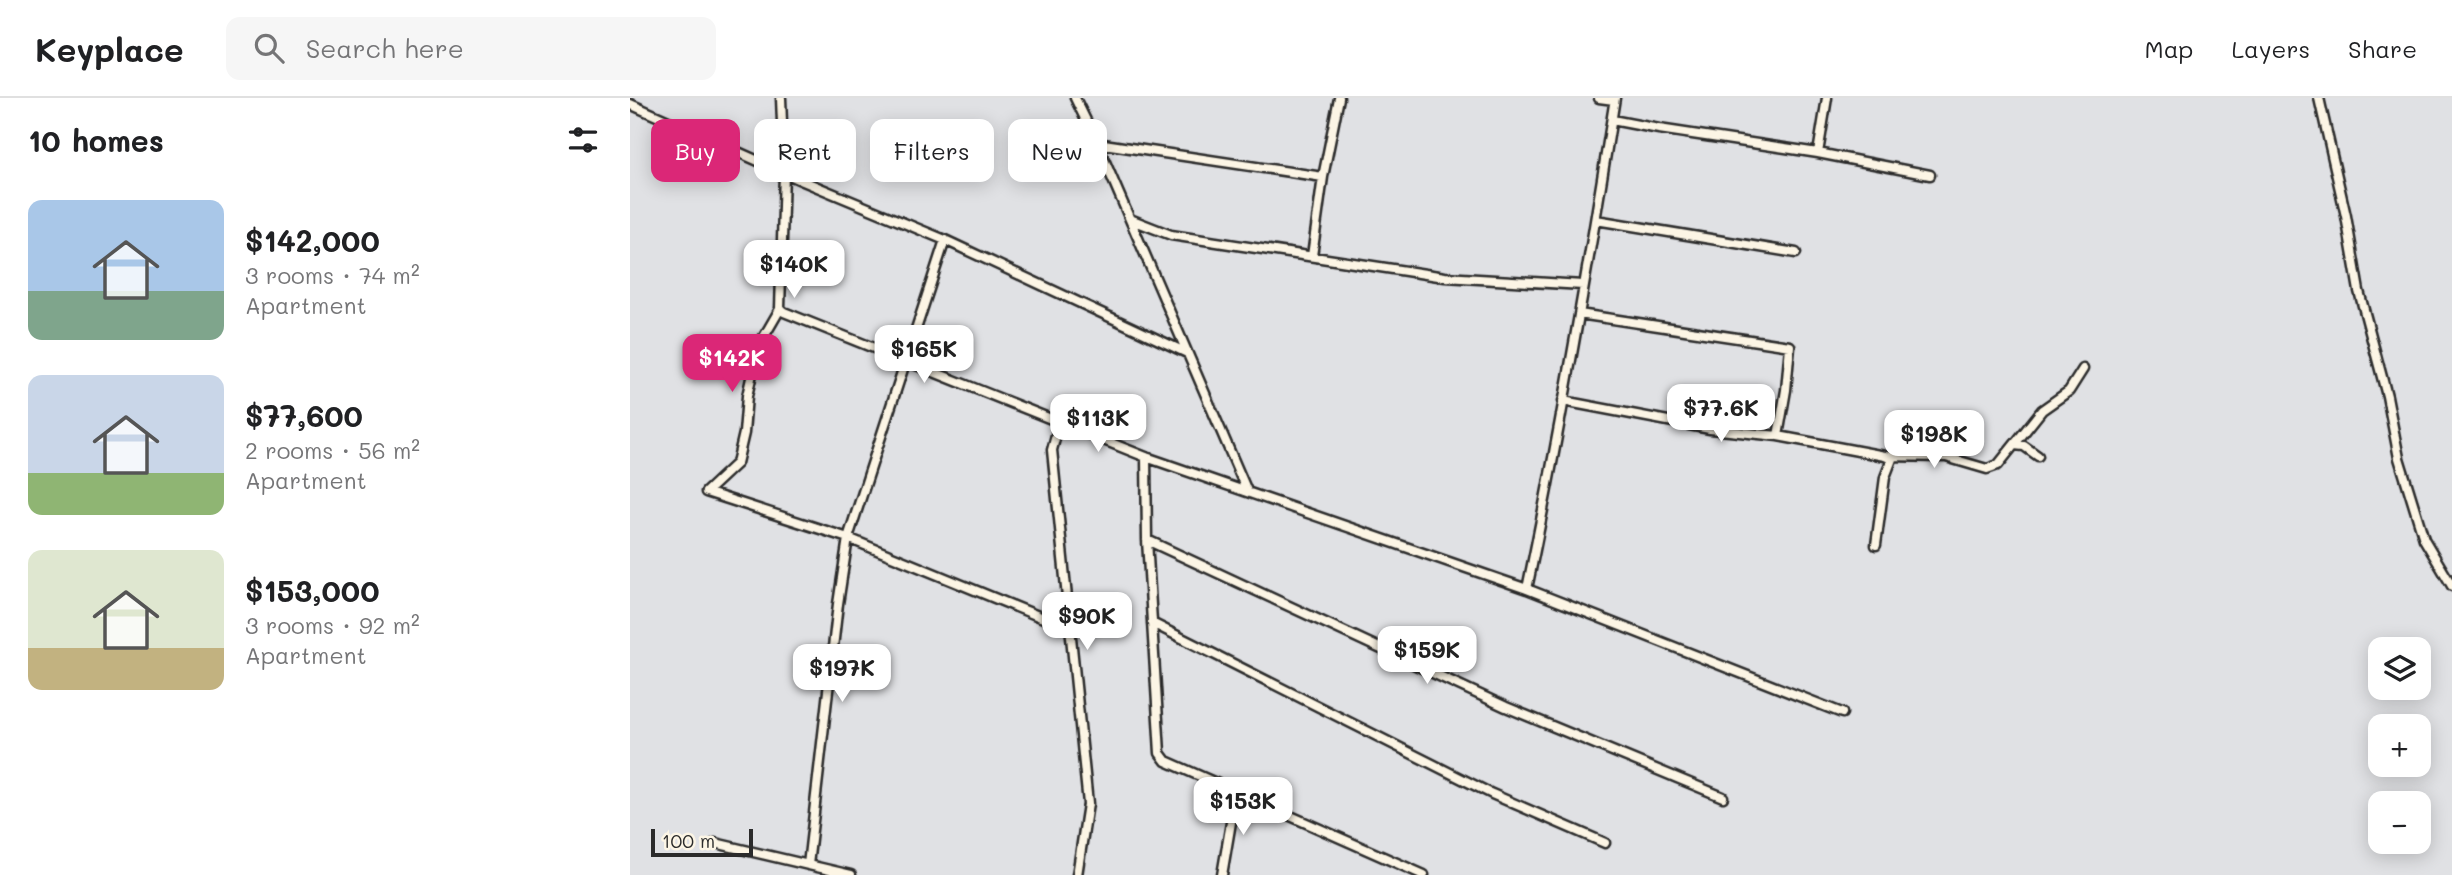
<!DOCTYPE html>
<html lang="en">
<head>
<meta charset="utf-8">
<style>
	body { margin:0; font-family:Mali,sans-serif; background:#f6f6f6; color:#202124; height:100vh; display:flex; flex-direction:column; font-size:26px; white-space:nowrap }
	* { box-sizing:border-box; margin:0 }
	p { font-size:23px; color:#757577 }
	.icon { flex:none; width:38px; height:38px; fill:none; stroke:currentColor; stroke-width:2; stroke-linecap:round; stroke-linejoin:round }
	.map { position:relative; flex:1; overflow:hidden }
	.details { display:flex; flex-direction:column; background:#fff; width:630px }
	.details>* { flex:none }
	.top-card { position:absolute; left:21px; top:21px; width:665px; height:63px; display:flex; gap:14px }
	.fabs { position:absolute; left:1738px; top:539px; display:grid; gap:14px }
	.fabs a { display:grid; place-items:center; width:63px; height:63px; border-radius:14px; background:#fff; box-shadow:0 4px 18px #0003; font-size:35px }
	.scale { position:absolute; left:21px; bottom:18px; width:102px; box-sizing:border-box; padding-left:7px; border:4px solid #2b2b2b; border-top:0; font-size:19px; line-height:24px; white-space:nowrap; color:#2b2b2b; -webkit-text-stroke:5px #fcf5e5; paint-order:stroke }
	.price { position:absolute; translate:-50% -60px; padding:0 16px; border-radius:14px; background:#fff; color:#222; font-size:23px; line-height:46px; filter:drop-shadow(0 2px 4px #0008) }
	.price::after { content:''; position:absolute; left:50%; top:42px; width:21px; height:16px; margin-left:-10px; background:inherit; clip-path:polygon(0 0,100% 0,50% 100%) }
	.price.active { background:#db2777; color:#fff }
	ul { padding:0; list-style:none }
	li { display:flex; align-items:center; gap:21px; height:175px; padding:0 28px }
	li span { display:grid; place-items:center; flex:none; width:196px; height:140px; border-radius:14px; color:#555 }
	li>.icon { margin-inline-start:auto }
	span .icon { width:84px; height:84px; fill:#fffc; stroke-width:1 }
	li b { font-size:30px }
	h2 { display:flex; justify-content:space-between; align-items:center; height:84px; padding:0 28px; font-size:30px }
	.pill { padding:0 24px; border-radius:14px; background:#fff; box-shadow:0 4px 18px #0003; font-size:24px; line-height:63px }
	.pill.active { background:#db2777; color:#fff }
	header { display:flex; align-items:center; gap:42px; box-sizing:border-box; height:98px; padding:0 35px; background:#fff; border-bottom:2px solid #e0e0e0 }
	header strong { font-size:33px }
	nav { display:flex; gap:38px; margin-inline-start:auto; font-size:24px }
	.search { width:490px; height:63px; background:#f6f6f6; display:flex; align-items:center; gap:18px; box-sizing:border-box; padding:0 24px; border-radius:14px; color:#757577; font-size:26px }
	main { display:flex; flex:1; min-height:0 }
	.map>svg:first-child { display:block }
	.lines { fill:none; stroke-linecap:round; stroke-linejoin:round }
	.minor-casing { stroke:#2b2b2b; stroke-width:13 }
	.minor { stroke:#fcf5e5; stroke-width:8 }
</style>
</head>
<body>
<header>
<strong>Keyplace</strong>
<div class="search"><svg class="icon" aria-label="search" viewBox="0 0 24 24"><circle cx="10" cy="10" r="6"/><path d="M15 15l6 6"/></svg>Search here</div>
<nav><a>Map</a><a>Layers</a><a>Share</a></nav>
</header>
<main>
<section class="details">
<h2>10 homes<svg class="icon" aria-label="filters" viewBox="0 0 24 24"><path d="M4 7h16M4 17h16"/><circle cx="9" cy="7" r="2"/><circle cx="15" cy="17" r="2"/></svg></h2>
<ul>
<li><span style="background:linear-gradient(#a9c7e8 65%,#7fa58c 0)"><svg class="icon" aria-label="home" viewBox="0 0 24 24"><path d="M3 11l9-7 9 7M6 9v11h12V9"/></svg></span><div><b>$142,000</b><p>3 rooms · 74 m²</p><p>Apartment</p></div></li>
<li><span style="background:linear-gradient(#c9d6e8 70%,#8fb573 0)"><svg class="icon" aria-label="home" viewBox="0 0 24 24"><path d="M3 11l9-7 9 7M6 9v11h12V9"/></svg></span><div><b>$77,600</b><p>2 rooms · 56 m²</p><p>Apartment</p></div></li>
<li><span style="background:linear-gradient(#dfe7d0 70%,#c2b280 0)"><svg class="icon" aria-label="home" viewBox="0 0 24 24"><path d="M3 11l9-7 9 7M6 9v11h12V9"/></svg></span><div><b>$153,000</b><p>3 rooms · 92 m²</p><p>Apartment</p></div></li>
</ul>
</section>
<div class="map">
<svg width="1822" height="777" viewBox="0 0 1822 777">
	<rect width="100%" height="100%" fill="#e0e1e4"/>
	<filter id="ink" filterUnits="userSpaceOnUse"><feTurbulence type="fractalNoise" baseFrequency=".0143" numOctaves="2"/><feDisplacementMap in="SourceGraphic" scale="14" xChannelSelector="R" yChannelSelector="G"/><feConvolveMatrix kernelMatrix="1 2 1 2 8 2 1 2 1" color-interpolation-filters="sRGB"/></filter>
	<g filter="url(#ink)">
		<g class="lines">
			<defs>
				<path id="minor" d="M151,0l3,74 -4,137 4,3 362,145 381,132 315,124
					M445,0l22,45 150,348
					M969,0l15,2
					M1689,0l27,118 13,75 28,105 12,62 25,81 28,47
					M0,6l173,77 142,59 242,113
					M982,22l47,9 159,24 112,22
					M467,45l226,34
					M1188,55l9,-55
					M500,121l41,16 274,42 138,8
					M966,122l200,33
					M682,158l11,-79 16,-79
					M949,216l211,32 -4,44 -8,46
					M933,303l147,28 68,7 107,20
					M429,326l-7,26 36,354 -11,71
					M1384,347l28,-35 27,-19 14,-22
					M516,359l1,83 13,213 6,8 258,114
					M76,394l142,46 222,91
					M76,394l31,-29 7,-30 3,-37 11,-49 22,-38
					M517,442l359,167 217,90
					M1246,447l9,-68 7,-18 -7,-3 61,1 41,12 11,-4 16,-20 10,1 14,10
					M897,491c34,-163 62,-327 88,-491
					M522,525l340,171 113,49
					M85,745l136,32
					M178,767l30,-261 10,-66 97,-298
					M592,777l14,-82"/>
			</defs>
			<use href="#minor" class="minor-casing"/>
			<use href="#minor" class="minor"/>
		</g>
	</g>
</svg>
<div class="fabs">
<a><svg class="icon" aria-label="layers" viewBox="0 0 24 24"><path d="M12 4l9 5-9 5-9-5zM3 14l9 5 9-5"/></svg></a>
<a>+</a>
<a>−</a>
</div>
<div class="scale">100 m</div>
<b class="price" style="left:164px;top:202px">$140K</b>
<b class="price" style="left:294px;top:287px">$165K</b>
<b class="price active" style="left:102px;top:296px">$142K</b>
<b class="price" style="left:1091px;top:346px">$77.6K</b>
<b class="price" style="left:468px;top:356px">$113K</b>
<b class="price" style="left:1304px;top:372px">$198K</b>
<b class="price" style="left:457px;top:554px">$90K</b>
<b class="price" style="left:797px;top:588px">$159K</b>
<b class="price" style="left:212px;top:606px">$197K</b>
<b class="price" style="left:613px;top:739px">$153K</b>
<div class="top-card">
<a class="pill active">Buy</a>
<a class="pill">Rent</a>
<a class="pill">Filters</a>
<a class="pill">New</a>
</div>
</div>
</main>
</body>
</html>
